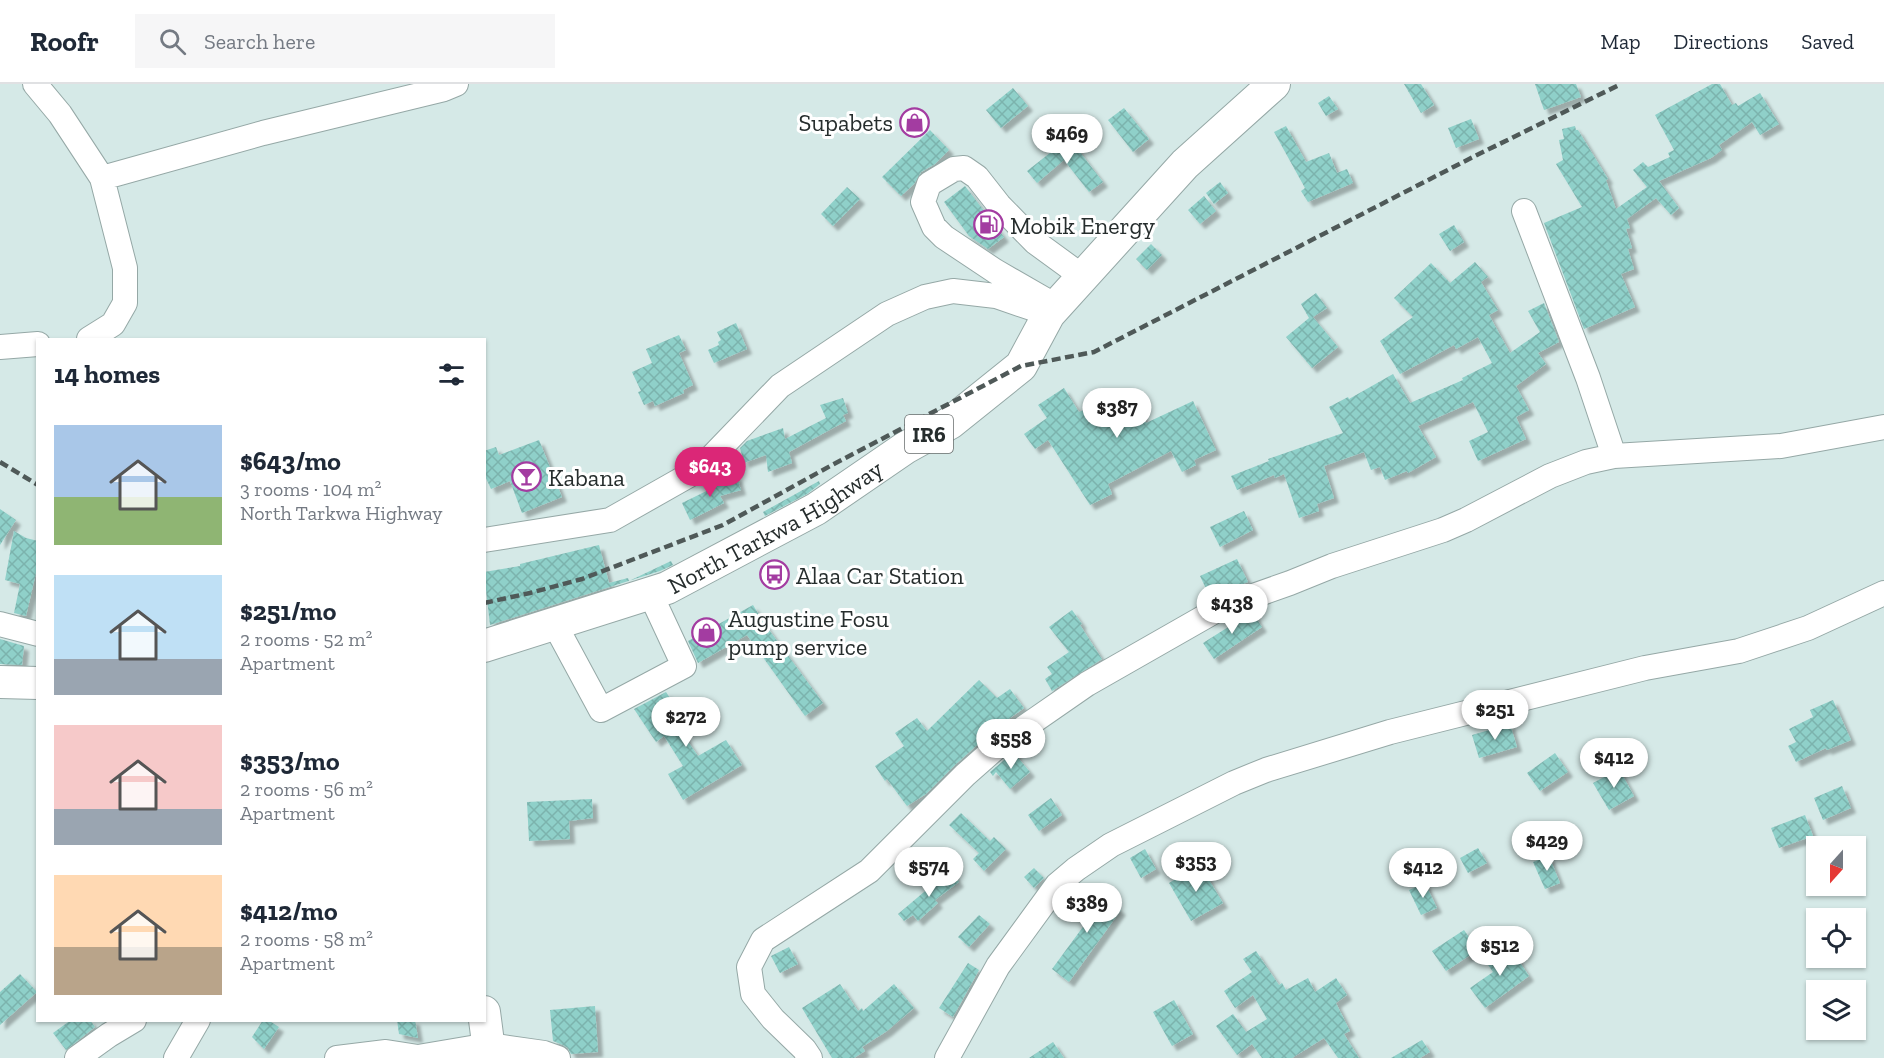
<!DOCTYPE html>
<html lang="en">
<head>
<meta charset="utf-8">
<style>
	body { margin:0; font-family:"Zilla Slab",serif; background:#f6f6f7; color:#1f2937; height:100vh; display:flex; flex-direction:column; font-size:22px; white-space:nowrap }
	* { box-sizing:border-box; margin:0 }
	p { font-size:20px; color:#747a83 }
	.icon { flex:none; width:33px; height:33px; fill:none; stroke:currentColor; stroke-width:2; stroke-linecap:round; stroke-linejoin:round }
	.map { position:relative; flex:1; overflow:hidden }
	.drawer { position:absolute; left:36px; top:254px; width:450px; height:684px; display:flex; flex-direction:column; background:#fff; border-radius:0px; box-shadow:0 2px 4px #0004 }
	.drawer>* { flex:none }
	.needle { width:39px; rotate:201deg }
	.tools { position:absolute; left:1806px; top:752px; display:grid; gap:12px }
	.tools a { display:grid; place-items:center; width:60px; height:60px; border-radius:0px; background:#fff; box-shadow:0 2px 4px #0004; font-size:30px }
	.price { position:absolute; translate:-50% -51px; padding:0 14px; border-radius:21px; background:#fff; color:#222; font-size:20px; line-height:39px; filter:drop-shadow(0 2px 3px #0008) }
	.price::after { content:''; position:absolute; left:50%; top:36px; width:18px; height:14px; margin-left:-9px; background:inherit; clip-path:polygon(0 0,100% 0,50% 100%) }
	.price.selected { background:#db2777; color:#fff }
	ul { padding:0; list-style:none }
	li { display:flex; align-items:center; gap:18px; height:150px; padding:0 18px }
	li span { display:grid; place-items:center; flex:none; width:168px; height:120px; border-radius:0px; color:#555 }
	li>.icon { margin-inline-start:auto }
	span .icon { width:72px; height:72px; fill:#fffc; stroke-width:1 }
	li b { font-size:26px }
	h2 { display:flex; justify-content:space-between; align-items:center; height:72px; padding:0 18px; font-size:26px }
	header { display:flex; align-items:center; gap:36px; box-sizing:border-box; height:84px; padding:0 30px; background:#fff; border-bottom:2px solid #e0e1e3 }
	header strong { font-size:28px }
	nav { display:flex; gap:33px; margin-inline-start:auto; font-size:21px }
	.search { width:420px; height:54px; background:#f6f6f7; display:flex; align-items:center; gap:15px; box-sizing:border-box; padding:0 21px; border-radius:0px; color:#747a83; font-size:22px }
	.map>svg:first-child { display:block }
	.building { fill:url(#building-cross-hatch); filter:url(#shadow) }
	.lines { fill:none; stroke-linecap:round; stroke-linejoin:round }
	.minor-casing { stroke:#95a8a6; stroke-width:26 }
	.major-casing { stroke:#95a8a6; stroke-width:34 }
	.minor { stroke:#fff; stroke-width:24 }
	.major { stroke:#fff; stroke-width:32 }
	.rail { stroke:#4f5958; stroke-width:4.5; stroke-dasharray:9 4.5; stroke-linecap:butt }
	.labels { text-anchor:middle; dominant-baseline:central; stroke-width:6; stroke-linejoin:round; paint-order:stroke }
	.shield { fill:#fff; stroke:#676c6c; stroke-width:1.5 }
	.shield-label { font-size:22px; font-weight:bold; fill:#262d2d }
	.poi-label { font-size:24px; fill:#262d2d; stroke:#fff; text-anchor:start }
	.street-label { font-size:24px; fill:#262d2d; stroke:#fff }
</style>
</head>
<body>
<header>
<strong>Roofr</strong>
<div class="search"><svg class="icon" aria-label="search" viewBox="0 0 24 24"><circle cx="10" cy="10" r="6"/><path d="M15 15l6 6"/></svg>Search here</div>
<nav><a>Map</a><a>Directions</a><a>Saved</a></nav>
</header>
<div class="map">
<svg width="1884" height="974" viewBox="0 0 1884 974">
	<defs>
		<pattern id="building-cross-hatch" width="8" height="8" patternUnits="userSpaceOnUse" patternTransform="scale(1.5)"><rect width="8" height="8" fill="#8fd0c9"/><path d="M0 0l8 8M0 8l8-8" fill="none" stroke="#7bb3ad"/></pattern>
		<filter id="shadow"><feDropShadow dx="5" dy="5" stdDeviation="1.5" flood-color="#0004"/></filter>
	</defs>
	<rect width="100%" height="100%" fill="#d5e9e7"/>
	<path class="building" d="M1404,0h17l13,21 -13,8z
		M1535,0h41l5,13 -37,13z
		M1712,0h8l12,21 4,-2 2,3 22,-13 19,31 -19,11 -8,-13 -33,23 3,5 -11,8 -52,23 20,27 -8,7 -15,-17 -29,21 3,9 -4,1 6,19 -4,1 6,20 -13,5 14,33 -51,22 -40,-106 38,-16 -26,-43 7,-4 -4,-20 5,-1 -2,-10 13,-3 1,4h2l30,49 -2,1 10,29 31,-22 -14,-17 10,-8 5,5 22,-10 -2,-4 6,-3 -19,-35z
		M1013,4l15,18 -27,22 -15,-18z
		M1329,12l9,13 -12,7 -8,-13z
		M1124,24l25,31 -16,13 -25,-32z
		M1471,35l8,20 -23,9 -8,-20z
		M1286,42l20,36 23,-9 8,20 10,-4 6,14 -45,19 -7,-11 4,-3 -31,-56z
		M930,46l19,20 -14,14 -14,8 -7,12 -13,12 -19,-19z
		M1069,54l34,44 -14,10 -25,-32 -27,23 -10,-12z
		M1220,98l8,11 -14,11 -8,-11z
		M965,102l39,51 -16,12 -19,-13 -25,-34z
		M847,103l13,12 -27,27 -12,-12z
		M1204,112l12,15 -16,13 -12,-14z
		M1454,141l10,17 -14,9 -11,-17z
		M1151,160l11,11 -15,15 -11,-11z
		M1475,178l13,15 -7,5 17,28 -9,5 21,38 30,-21 -12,-21 16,-8 15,39 -21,11 8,11 -30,22 13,24 -13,7 10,22 -48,22 -9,-20 19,-9 -15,-30 -55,24 18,31 -28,16 -1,-2 -22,9 -5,-13 -9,3 -7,-18 -40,14 10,32 -17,6 2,7 -20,7 -15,-44 -9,4 -1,-3 -37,15 -6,-14 38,-15 -1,-2 75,-26 -14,-26 19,-10 1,2 44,-25 17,29 53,-23 -1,-2 30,-15 -14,-26 -22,12 -2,-4 -54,29 -20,-33 33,-24 -19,-19 37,-35 19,20z
		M1316,209l11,15 -14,9 25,30 -26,21 -26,-31 23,-19 -8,-14z
		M736,239l11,26 -33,14 -6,-13 11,-5 -1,-3 3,-2 -4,-8z
		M679,251l7,15 -7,3 14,32 -10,5 1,3 -29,13 -2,-5 -9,4 -6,-13 3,-1 -9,-19 20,-9 -6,-14z
		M1064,304l15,24 50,-24 17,35 47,-22 23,49 -22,10 2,5 -14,7 -11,-21 -63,33 4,10 -22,11 -42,-65 -13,9 -11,-15 23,-16 -9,-13z
		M843,314l5,15 -5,2 3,6 -57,31 3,11 -24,9 -2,-17 -22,8 -4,-15 7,-7 36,-13 2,11 41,-21 -6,-13z
		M539,356l23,57 -40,16 -12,-32 -19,8 -7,-15v-23l12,-4 3,8z
		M737,392l4,14 -21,6 4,7 -34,17 -8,-17z
		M819,397l1,3 -13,10 -42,22 -2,-4z
		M0,425l16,11 -16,25z
		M1244,427l9,19 -33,17 -10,-20z
		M14,447l12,7 12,3v23l-12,52 -12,-3 6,-29 -15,-4z
		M599,461l10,38 19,-5 1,3 42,-20 2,4 -13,6 -170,54 -6,-53 36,-6v-2z
		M1237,475l11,23 -38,15 -10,-21z
		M753,521l11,18 59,80 -18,13 -58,-81 -49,28 -10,-22z
		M1072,526l10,14 -2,1 22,34 -50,32 -7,-12 7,-5 -5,-7 22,-15 -20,-25z
		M1252,528l10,15 -48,32 -11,-16z
		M0,555l24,7 -2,19 -22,-1z
		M979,596l18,18 13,-9 14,19 -29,21 -39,35 -30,30 -19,12 -20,-27 -2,2 -10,-15 29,-20 -9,-13 22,-15 10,13z
		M666,608l20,30 -8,5 20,29 28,-16 16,25 -59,35 -15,-26 15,-8 -19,-30 -8,6 -22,-33z
		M1833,616l18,40 -24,10 -1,-2 -30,14 -8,-16 8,-4 -7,-13 24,-12 -3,-7z
		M1510,640l7,23 -38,11 -7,-23z
		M1016,666l2,2 -3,2 15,18 -20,17 -14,-17 -3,4 -3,-4z
		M1555,669l13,19 -28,19 -13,-18z
		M1619,685l15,27 -25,14 -16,-27z
		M1842,702l9,22 -28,12 -9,-22z
		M1051,714l11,17 -23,16 -11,-16z
		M592,715l1,19 -24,3 1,18 -41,2 -2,-39z
		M961,729l29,28 4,-4 12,12 -22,22 -11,-12 6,-6 -30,-28z
		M1805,731l8,21 -34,12 -8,-20z
		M1478,764l9,15 -19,10 -8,-15z
		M1145,765l11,20 -15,9 -11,-20z
		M1549,772l11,27 -15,6 -12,-27z
		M1200,781l23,38 -32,18 -22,-38z
		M1034,784l10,10 -10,10 -10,-11z
		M950,786l9,12 -24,18 3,3 -20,18 -5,-6 -9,6 -6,-7z
		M1425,799l12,25 -16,7 -12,-25z
		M1093,805l28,21 -52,72 -17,-13 36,-49 -12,-9z
		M979,831l11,9 -21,23 -11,-10z
		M1464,846l14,20 -32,21 -14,-20z
		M1509,862l20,30 -44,32 -15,-20 23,-16 -7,-10z
		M789,863l9,17 -18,9 -9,-17z
		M1256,867l23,34 3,-2 4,7 22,-12 7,14 21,-14 11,17 -11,8 14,28 -6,3 15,24h-21l-14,-20 -32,20h-30l-10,-14 -15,11 -21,-29 17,-12 13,18 21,-13 -14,-24 -18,13 -11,-17 28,-19 -9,-13z
		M968,879l11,7 -26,47 -14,-9z
		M20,890l17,18 -37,33v-33z
		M840,900l18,27 4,-3 1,3 31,-27 20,24 -27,23 -25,16 3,4 -11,7h-22l-30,-50z
		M1174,916l19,34 -21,12 -19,-34z
		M595,922l3,46 -27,2 -3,-6 -5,-3 -10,-4 -3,-31z
		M71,936h19l5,7 -29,23 -13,-17z
		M263,936h5l11,7 -15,22 -12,-12z
		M397,936h18l3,18 -19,-4z
		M1422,956l8,12 -10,6h-29z
		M1053,958l11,16h-35z"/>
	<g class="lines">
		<defs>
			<path id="minor" d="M35,0l25,30 42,64 23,90v35l-12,21 -24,15
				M102,94l161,-45 181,-44 12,-5
				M1524,127l64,167 26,78
				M1054,221l-59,-34 -51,-34 -10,-10 -11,-25 6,-18 25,-15 10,-1 13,9 22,28 36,37 48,35
				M0,263l38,-3
				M484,456l126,-20 90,-51 80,-83 107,-72 38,-17 28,-6 43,5 53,18
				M554,539l47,87 83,-44 -34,-73
				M0,540l38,10
				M77,974l32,-23 25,-15
				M176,974l22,-38
				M337,974l49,-6 32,5 71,-12 55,8 14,5
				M810,974l-6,-9 -31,-30 -20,-25 -4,-27 14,-27 106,-69 96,-96 34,-30 88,-61 135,-77 68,-24 42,-17 111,-36 23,-10 84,-44 36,-14 28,-6 167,-10 103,-19
				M947,974l51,-92 59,-81 19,-16 35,-24 123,-62 32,-13 124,-38 255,-64 94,-17 69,-23 76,-35"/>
			<g id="major">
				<path id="s1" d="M484,562l183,-58 149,-79 89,-61 45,-25 71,-57 28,-52 136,-150 89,-80"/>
				<path d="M0,598l38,1"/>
				<path d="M484,928l6,46"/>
			</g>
		</defs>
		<use href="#minor" class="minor-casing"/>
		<use href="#major" class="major-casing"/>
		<use href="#minor" class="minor"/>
		<use href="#major" class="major"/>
		<path class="rail" d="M0,378l38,23
			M484,519l46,-10 52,-14 141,-54 109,-60 189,-99 73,-14 377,-194 150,-74"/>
	</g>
	<defs>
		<symbol id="shop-ring" viewBox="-11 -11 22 22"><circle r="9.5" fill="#fff" stroke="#a33ca1" stroke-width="1.5"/><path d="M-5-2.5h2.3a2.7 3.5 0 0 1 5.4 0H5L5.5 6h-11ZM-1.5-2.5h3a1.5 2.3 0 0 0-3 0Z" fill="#a33ca1"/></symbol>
		<symbol id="fuel-ring" viewBox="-11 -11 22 22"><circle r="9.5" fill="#fff" stroke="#a33ca1" stroke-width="1.5"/><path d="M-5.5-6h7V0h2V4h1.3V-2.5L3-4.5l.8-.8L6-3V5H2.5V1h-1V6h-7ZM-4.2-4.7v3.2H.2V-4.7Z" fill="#a33ca1"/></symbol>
		<symbol id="bar-ring" viewBox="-11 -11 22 22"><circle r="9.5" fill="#fff" stroke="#a33ca1" stroke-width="1.5"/><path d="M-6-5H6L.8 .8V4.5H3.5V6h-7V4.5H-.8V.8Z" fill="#a33ca1"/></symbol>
		<symbol id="bus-ring" viewBox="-11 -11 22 22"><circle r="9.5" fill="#fff" stroke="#a33ca1" stroke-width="1.5"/><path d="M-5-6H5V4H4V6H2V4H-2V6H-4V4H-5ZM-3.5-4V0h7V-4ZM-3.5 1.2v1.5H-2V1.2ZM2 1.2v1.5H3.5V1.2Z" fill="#a33ca1"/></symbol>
	</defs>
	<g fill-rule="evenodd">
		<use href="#shop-ring" x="898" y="22" width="33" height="33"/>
		<use href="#fuel-ring" x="972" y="124" width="33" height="33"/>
		<use href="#bar-ring" x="510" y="376" width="33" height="33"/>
		<use href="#bus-ring" x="758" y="474" width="33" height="33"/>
		<use href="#shop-ring" x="690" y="532" width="33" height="33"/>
	</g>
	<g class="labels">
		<rect class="shield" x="905" y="331" width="48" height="38" rx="4.5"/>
		<g class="shield-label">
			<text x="929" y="350">IR6</text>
		</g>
		<g class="poi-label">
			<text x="893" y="38" text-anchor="end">Supabets</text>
			<text x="1010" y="141">Mobik Energy</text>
			<text x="548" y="393">Kabana</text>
			<text x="796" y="491">Alaa Car Station</text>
			<text x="728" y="534">Augustine Fosu<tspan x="728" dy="28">pump service</tspan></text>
		</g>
		<g class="street-label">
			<text stroke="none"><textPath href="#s1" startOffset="316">North Tarkwa Highway</textPath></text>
		</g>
	</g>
</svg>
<div class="tools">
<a><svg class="needle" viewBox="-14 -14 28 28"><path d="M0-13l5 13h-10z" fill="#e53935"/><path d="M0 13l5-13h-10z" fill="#747a83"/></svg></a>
<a><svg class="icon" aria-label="locate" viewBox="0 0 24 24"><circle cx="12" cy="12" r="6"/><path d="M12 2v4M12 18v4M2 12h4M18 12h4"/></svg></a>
<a><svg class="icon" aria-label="layers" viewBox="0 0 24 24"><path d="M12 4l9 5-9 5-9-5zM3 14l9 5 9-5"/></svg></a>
</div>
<b class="price" style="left:1067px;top:81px">$469</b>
<b class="price" style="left:1117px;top:355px">$387</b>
<b class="price selected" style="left:710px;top:414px">$643</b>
<b class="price" style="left:1232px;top:551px">$438</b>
<b class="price" style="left:1495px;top:657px">$251</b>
<b class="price" style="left:686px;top:664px">$272</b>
<b class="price" style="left:1011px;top:686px">$558</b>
<b class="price" style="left:1614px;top:705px">$412</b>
<b class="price" style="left:1547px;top:788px">$429</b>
<b class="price" style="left:1196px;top:809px">$353</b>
<b class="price" style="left:929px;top:814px">$574</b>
<b class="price" style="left:1423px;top:815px">$412</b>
<b class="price" style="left:1087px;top:850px">$389</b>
<b class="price" style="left:1500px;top:893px">$512</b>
<section class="drawer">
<h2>14 homes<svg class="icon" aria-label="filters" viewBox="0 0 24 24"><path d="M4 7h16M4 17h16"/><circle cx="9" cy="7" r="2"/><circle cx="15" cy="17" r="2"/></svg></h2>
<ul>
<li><span style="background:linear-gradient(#a9c7e8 60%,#8fb573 0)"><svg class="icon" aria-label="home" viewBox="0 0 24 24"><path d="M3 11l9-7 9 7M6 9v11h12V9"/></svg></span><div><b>$643/mo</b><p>3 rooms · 104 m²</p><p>North Tarkwa Highway</p></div></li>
<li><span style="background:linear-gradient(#bfe0f5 70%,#9aa5b1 0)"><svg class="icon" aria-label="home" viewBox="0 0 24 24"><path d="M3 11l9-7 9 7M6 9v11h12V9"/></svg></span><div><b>$251/mo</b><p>2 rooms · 52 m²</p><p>Apartment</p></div></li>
<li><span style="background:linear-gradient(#f6c9c9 70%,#9aa5b1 0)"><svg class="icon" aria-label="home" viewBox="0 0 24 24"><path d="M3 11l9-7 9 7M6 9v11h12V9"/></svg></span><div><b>$353/mo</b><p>2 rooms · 56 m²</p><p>Apartment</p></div></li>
<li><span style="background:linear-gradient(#ffd9b3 60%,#b9a48a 0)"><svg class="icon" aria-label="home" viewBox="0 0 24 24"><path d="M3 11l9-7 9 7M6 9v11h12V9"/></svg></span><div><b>$412/mo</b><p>2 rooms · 58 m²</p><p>Apartment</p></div></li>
</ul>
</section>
</div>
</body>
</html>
